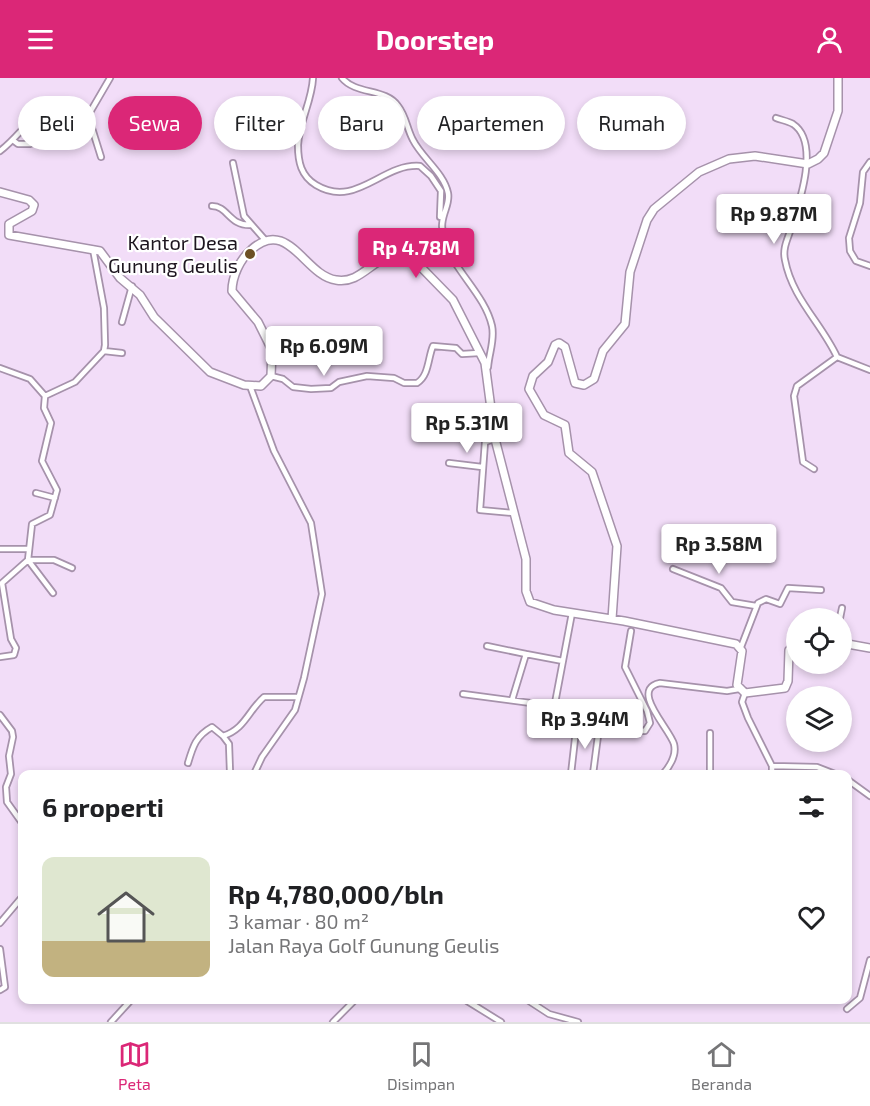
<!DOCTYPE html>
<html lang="id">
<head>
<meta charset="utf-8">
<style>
	body { margin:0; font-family:"Exo 2",sans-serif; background:#f2f2f2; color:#202124; height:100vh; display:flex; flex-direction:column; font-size:22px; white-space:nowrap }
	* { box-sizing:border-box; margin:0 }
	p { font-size:20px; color:#757577 }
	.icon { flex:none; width:33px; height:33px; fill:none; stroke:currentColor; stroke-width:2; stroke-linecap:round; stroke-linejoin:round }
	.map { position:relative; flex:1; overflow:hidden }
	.side { position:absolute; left:18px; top:692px; width:834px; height:234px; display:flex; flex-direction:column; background:#fff; border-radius:12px; box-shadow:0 3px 9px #0003 }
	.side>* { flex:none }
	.guide { position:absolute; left:18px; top:18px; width:834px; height:54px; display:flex; gap:12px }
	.buttons { position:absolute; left:786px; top:530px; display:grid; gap:12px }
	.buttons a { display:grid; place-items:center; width:66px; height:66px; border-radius:50%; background:#fff; box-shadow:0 3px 9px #0003; font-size:30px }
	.price { position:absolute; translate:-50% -51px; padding:0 14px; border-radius:6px; background:#fff; color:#222; font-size:20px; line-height:39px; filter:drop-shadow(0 2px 3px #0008) }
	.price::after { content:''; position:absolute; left:50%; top:36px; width:18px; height:14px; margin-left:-9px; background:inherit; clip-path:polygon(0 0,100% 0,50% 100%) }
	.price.current { background:#db2777; color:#fff }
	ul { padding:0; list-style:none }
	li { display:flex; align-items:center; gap:18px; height:150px; padding:0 24px }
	li span { display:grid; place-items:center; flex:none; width:168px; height:120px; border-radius:12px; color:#555 }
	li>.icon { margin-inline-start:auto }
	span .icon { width:72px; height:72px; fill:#fffc; stroke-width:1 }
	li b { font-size:26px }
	h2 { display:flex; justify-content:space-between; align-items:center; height:72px; padding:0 24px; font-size:26px }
	.pill { padding:0 21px; border-radius:27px; background:#fff; box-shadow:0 3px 9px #0003; font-size:21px; line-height:54px }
	.pill.current { background:#db2777; color:#fff }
	header { display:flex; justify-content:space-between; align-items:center; height:78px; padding:0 24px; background:#db2777; color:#fff; font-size:27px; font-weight:700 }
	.tab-bar { display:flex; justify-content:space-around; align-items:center; height:84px; border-top:2px solid #e0e0e0; background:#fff; font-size:16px; color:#757577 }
	.tab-bar a { display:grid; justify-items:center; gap:3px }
	.tab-bar .current { color:#db2777 }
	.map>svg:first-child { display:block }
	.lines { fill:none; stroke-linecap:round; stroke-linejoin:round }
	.street-casing { stroke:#a692ab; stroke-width:8 }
	.secondary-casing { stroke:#a692ab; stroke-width:10 }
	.street { stroke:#fff; stroke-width:4.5 }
	.secondary { stroke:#fff; stroke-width:7 }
	.poi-dot { fill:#6d5124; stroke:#fff; stroke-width:2 }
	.labels { text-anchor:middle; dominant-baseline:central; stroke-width:4.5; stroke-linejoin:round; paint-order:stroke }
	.poi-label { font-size:20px; fill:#1d151f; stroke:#fff; text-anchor:end }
</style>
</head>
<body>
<header><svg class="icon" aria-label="menu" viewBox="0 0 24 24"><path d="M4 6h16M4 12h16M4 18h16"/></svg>Doorstep<svg class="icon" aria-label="person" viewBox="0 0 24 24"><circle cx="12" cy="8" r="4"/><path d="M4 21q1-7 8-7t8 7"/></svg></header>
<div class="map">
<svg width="870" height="944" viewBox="0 0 870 944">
	<rect width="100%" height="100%" fill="#f2ddf8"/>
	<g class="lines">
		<defs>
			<path id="street" d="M313,0c-1,23 -14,44 -15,67 0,17 3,31 18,40 40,24 66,-22 104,-19l11,10 10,15 -1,26
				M342,0c14,17 44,10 56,28 8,10 9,23 15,34 9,18 31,33 35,53 3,15 -12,24 -3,49 10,30 40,53 47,84 3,14 -3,27 -4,41
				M776,40c5,2 12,3 17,6 27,18 7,77 -1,101 -3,12 -10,22 -7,35 7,38 37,64 52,97
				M91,47l-2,-11 21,-36
				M14,63l4,3h12l61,-19 10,32
				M0,73c17,-13 27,-30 45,-42
				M870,84l-7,10 -3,31 -11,35 1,13 6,10 14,5
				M233,85l11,53 22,25
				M212,128c16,0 17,20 39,19
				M122,244l10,-36
				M104,273l18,2
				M0,290l30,11 15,17
				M271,298l12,3 10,8 18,2 20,-1 8,-6 28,-6 27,2 10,5h13c12,-7 11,-26 16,-37l23,2 6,6 17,-1
				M250,308l24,65 37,72 11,71 -18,84 -9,32 -33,47 -8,17
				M495,361l-10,3 -5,68 34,3
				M449,385l33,4
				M814,391l-11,-7 -9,-66 3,-10 40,-29 33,13
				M36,415l19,5
				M0,471h28
				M673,491l48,19 11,14 24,4
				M53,515l-25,-33h26l18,8
				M812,540h9
				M840,540l2,-10
				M487,568l39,8
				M741,569l17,-44 8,-4 14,5 8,-16 33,2
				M0,579l14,-2 2,-7 -5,-9 -9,-56 26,-23 4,-36 18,-9 7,-25 -15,-29 9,-38 -7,-15 1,-12 30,-14 29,-31 1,-6 -1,-37 -11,-59
				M745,615l-3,9 6,16 24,48v8
				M463,616l83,11 9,-2 17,-90
				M512,622l14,-46 37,7
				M0,637l12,16 1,6 -4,19 2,18 -5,13 1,15 15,21
				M223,658l6,8 1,28
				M188,685c5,-17 8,-27 24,-36l11,9c22,-7 25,-25 41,-39h34
				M772,688l45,1 18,7
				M571,696l5,-44
				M593,696l6,-46 46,3 5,-8 -3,-12 -22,-44 6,-36
				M663,696c7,-8 14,-18 11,-30 -4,-15 -45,-55 -14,-61l67,8 12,-2
				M710,696v-41
				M848,702l22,16
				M0,845l22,-26
				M0,871l5,38 -5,3
				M464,921l37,23
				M526,921l23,15 29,8
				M847,931l13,-11 10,-38
				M111,944l21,-23
				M333,944l23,-23"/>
			<path id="secondary" d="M0,114l29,8 5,5 -2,6 -23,13v11l91,16 20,27 20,17 14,22 56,55 34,13 17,1 10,-10 1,-26 -14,-28 -26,-31c0,-14 8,-32 19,-41 37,-34 54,26 85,30 22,4 34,-17 53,-24h15l11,5 38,39 32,63 10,76 31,120v32l4,11 24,8 70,11 112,23 6,7 -5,34 8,8 40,-5 3,-7 1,-31 7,-5
				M612,541l5,-73 -25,-74 -23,-19 -4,-28 -21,-10 -15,-26 4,-13 15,-14 7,-17 4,-2 6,4 10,36 9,2 10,-6 9,-28 22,-27 5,-52 17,-52 7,-11 45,-37 30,-13 26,-3 53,8 10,-5 6,-6 14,-42v-33
				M842,565l28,5"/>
		</defs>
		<use href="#street" class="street-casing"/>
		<use href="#secondary" class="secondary-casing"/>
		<use href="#street" class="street"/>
		<use href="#secondary" class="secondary"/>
	</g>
	<circle class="poi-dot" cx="250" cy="176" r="6"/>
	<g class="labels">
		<g class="poi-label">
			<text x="238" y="164">Kantor Desa<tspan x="238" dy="23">Gunung Geulis</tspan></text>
		</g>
	</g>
</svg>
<div class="buttons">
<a><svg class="icon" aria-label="locate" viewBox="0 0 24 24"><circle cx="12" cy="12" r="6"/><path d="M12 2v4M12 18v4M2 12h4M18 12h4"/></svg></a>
<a><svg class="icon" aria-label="layers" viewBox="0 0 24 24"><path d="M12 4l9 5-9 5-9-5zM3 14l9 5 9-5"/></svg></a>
</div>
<b class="price" style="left:774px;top:167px">Rp 9.87M</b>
<b class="price current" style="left:416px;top:201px">Rp 4.78M</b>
<b class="price" style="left:324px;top:299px">Rp 6.09M</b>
<b class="price" style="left:467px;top:376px">Rp 5.31M</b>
<b class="price" style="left:719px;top:497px">Rp 3.58M</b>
<b class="price" style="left:585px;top:672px">Rp 3.94M</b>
<div class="guide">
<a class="pill">Beli</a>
<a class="pill current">Sewa</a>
<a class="pill">Filter</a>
<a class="pill">Baru</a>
<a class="pill">Apartemen</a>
<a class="pill">Rumah</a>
</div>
<section class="side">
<h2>6 properti<svg class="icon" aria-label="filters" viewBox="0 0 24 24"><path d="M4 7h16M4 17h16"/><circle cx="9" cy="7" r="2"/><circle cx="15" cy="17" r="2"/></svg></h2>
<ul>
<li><span style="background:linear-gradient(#dfe7d0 70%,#c2b280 0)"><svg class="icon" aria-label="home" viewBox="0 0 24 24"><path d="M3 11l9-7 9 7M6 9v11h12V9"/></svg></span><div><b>Rp 4,780,000/bln</b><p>3 kamar · 80 m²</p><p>Jalan Raya Golf Gunung Geulis</p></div><svg class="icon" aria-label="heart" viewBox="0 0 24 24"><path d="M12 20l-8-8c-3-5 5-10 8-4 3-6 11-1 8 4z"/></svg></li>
</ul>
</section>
</div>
<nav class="tab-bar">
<a class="current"><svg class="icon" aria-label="map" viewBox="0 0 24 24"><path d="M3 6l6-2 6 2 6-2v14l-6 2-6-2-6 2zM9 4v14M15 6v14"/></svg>Peta</a>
<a><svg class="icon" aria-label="saved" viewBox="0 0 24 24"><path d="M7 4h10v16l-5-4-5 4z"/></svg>Disimpan</a>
<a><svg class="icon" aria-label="home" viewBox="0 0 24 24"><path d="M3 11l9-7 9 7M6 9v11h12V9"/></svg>Beranda</a>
</nav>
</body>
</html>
